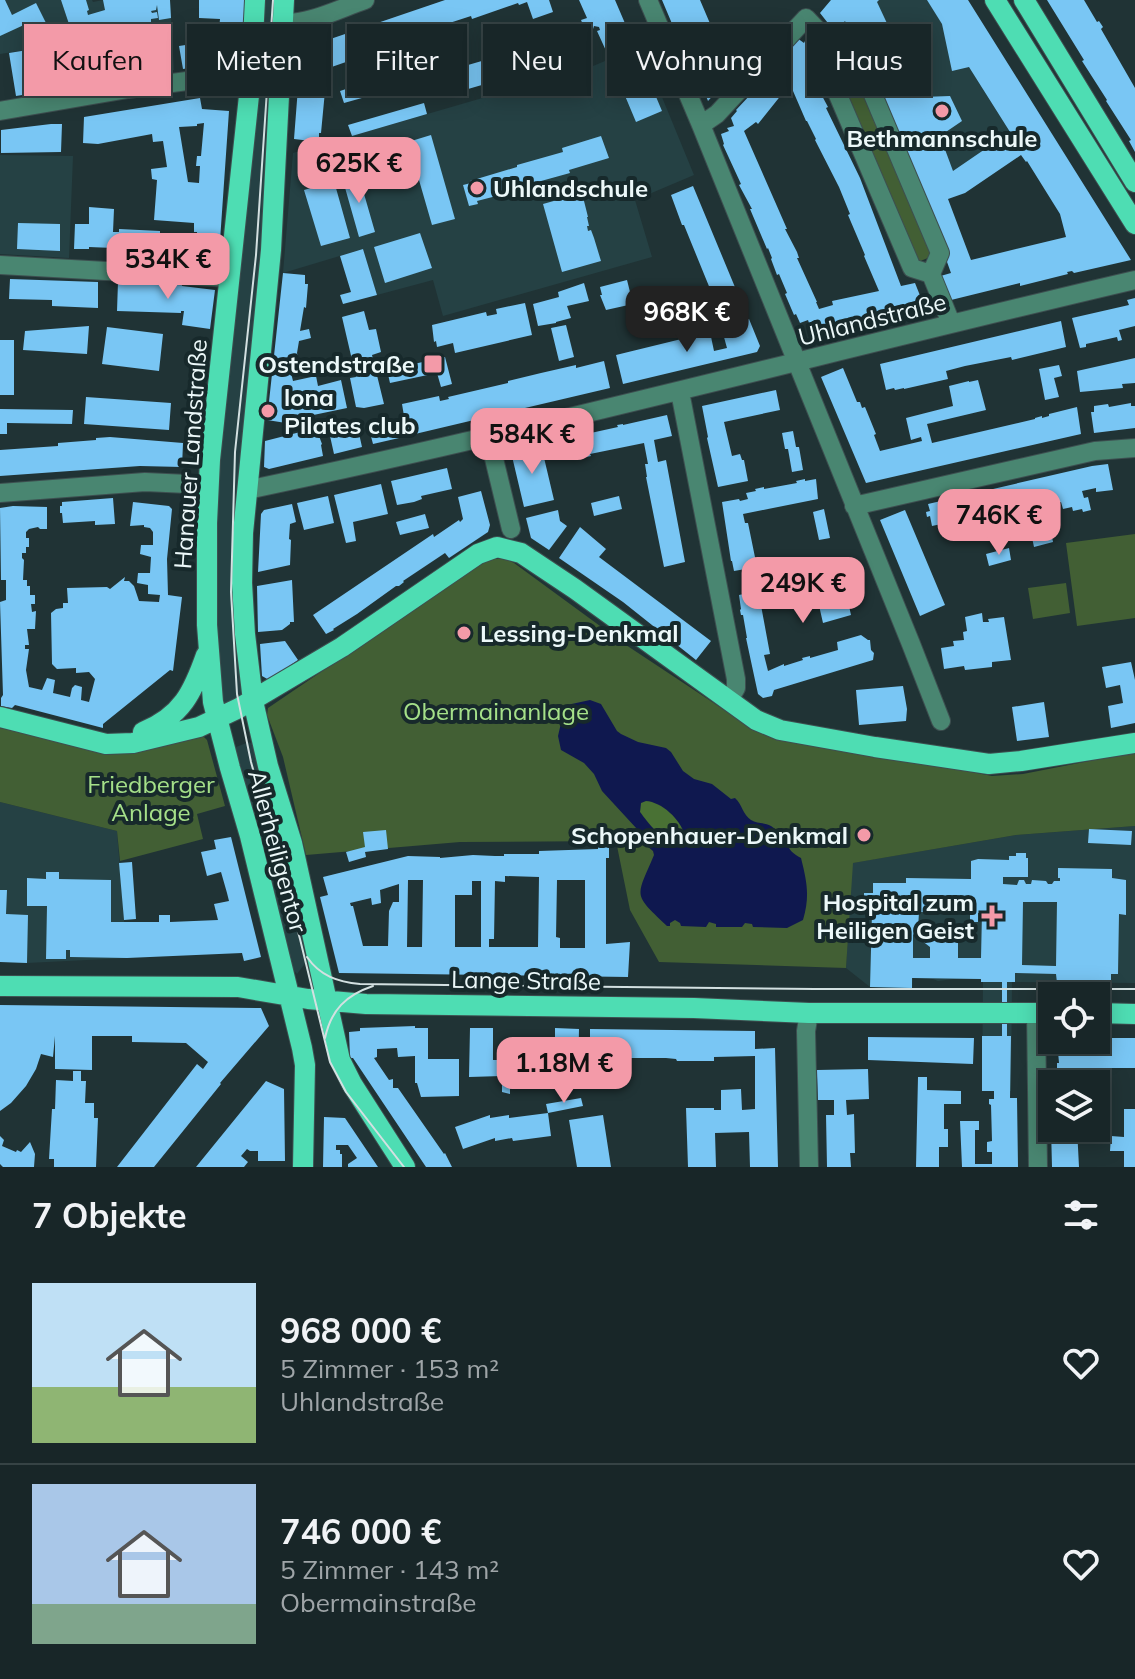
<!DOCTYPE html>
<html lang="de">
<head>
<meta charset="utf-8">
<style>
	body { margin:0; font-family:Mulish,sans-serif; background:#212e30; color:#f1f3f6; height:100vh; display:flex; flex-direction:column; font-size:30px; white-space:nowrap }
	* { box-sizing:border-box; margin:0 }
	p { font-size:26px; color:#9fa5a8 }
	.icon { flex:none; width:44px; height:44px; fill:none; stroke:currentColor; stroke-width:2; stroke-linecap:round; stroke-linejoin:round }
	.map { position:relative; height:1167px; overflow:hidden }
	.side { display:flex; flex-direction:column; background:#182628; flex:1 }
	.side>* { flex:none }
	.hud { position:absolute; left:24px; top:24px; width:1088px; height:72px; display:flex; gap:16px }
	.buttons { position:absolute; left:1038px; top:982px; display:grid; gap:16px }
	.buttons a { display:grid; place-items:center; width:72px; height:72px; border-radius:0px; background:#182628; box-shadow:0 4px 20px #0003,0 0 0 2px #364345; font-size:40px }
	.price { position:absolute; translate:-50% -68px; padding:0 18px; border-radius:16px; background:#f39aa8; color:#111; font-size:26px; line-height:52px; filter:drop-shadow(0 2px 4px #0008) }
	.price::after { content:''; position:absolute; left:50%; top:48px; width:24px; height:18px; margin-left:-12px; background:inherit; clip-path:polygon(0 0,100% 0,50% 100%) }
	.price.selected { background:#222; color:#fff }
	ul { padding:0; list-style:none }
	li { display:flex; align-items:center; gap:24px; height:200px; padding:0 32px }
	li+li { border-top:2px solid #364345 }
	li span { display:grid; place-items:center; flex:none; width:224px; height:160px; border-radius:0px; color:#555 }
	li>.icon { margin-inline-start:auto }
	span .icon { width:96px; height:96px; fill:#fffc; stroke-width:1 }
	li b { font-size:34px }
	h2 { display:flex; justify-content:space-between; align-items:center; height:96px; padding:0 32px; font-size:34px }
	.pill { padding:0 28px; border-radius:0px; background:#182628; box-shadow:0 4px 20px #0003,0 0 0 2px #364345; font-size:28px; line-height:72px }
	.pill.selected { background:#f39aa8; color:#111 }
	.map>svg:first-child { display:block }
	.built { fill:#254144 }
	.green { fill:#425f34 }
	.forest { fill:#497134 }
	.water { fill:#0f184f; fill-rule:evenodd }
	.building { fill:#79c6f4; fill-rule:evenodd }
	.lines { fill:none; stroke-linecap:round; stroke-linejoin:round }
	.minor-casing { stroke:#3d4f50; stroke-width:20 }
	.major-casing { stroke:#3d4f50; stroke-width:22 }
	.minor { stroke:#498671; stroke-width:18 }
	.major { stroke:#4eddb3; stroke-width:20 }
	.tram { stroke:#d3e0e1; stroke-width:2 }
	.poi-dot { fill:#f39aa8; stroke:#17292b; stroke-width:3 }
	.labels { text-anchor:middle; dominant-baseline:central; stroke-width:8; stroke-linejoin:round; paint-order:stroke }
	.poi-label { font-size:24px; font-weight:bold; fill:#ecf8f9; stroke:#17292b; text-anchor:start }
	.street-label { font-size:24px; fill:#ecf8f9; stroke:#17292b }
	.park-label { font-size:24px; fill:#a5e089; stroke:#17292b }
</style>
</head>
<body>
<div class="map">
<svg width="1135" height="1167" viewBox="0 0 1135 1167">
	<rect width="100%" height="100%" fill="#203335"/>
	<path class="built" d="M0,0h92l1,2 10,-2h67l4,70 -127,21 -7,-43 -40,6z
		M263,0h15l-42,632 4,47 5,6 2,12 -24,12 -3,-29 -3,-78v-81l-2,-16z
		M831,0h137l15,89 40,64 -59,40 -54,-35 -64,-136 -11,10 -15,-19z
		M641,46l53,129 -59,25 17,57 -209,59 -10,-36 -56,15 -14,-46 -80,24 10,-120 300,-87z
		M0,155l73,1 -4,102 -69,-4z
		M249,742l5,3 28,96 28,116 -13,17 -6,-7 -58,-214 3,-6z
		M0,802l117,29 10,127 -100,5 -27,-1z
		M1135,826v157l-123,-1 -1,109h-29l1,-109 -3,-3h-26l-16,2 -5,-2 -20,-1 -1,10 -42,-1 -24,-19 6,-105 164,-28z"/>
	<path class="green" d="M856,70l79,185 -17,7 -79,-185z
		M1135,534v84l-58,8 -11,-83z
		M495,559h11l8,4 112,82 127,84 239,47 31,-2 112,-22v74l-119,9 -163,28 -7,105 -187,-6 -29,-52 -14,-69 -156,1 -154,13 -23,-98 -16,-42 1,-7 197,-134 22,-14z
		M1066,583l4,30 -37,6 -5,-31z
		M0,728l119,26 26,-4 57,-15 5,5 18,66 -28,8 6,25 -83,22 -3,-30 -117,-29z"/>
	<path class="forest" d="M645,801c17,1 35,18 40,34l-4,6c-17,3 -31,-16 -41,-29l1,-9z"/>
	<path class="water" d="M590,700l11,4 16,27 4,3 17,8 28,6 5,4 12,19 11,8 18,5 19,15 4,-1c7,6 8,17 16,22 6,4 14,2 20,6 6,4 10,8 17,12 -2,10 4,15 13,20 6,24 9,38 2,62l-16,8 -34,-1 -1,-3 -7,-1 -3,4h-26v-3l-7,-2 -3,5 -25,-1 -1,-3 -5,-3 -5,3v3h-3c-35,-33 -31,-28 -13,-71l-1,-4 -17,-14 1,-8 -35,-38 -8,-17 -10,-11 -23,-13 -3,-14 3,-13 -1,-7 7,-11zM646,801c16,1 34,18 39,34l-4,6c-16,5 -32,-17 -41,-29l1,-9z"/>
	<path class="building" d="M0,0h5l7,15 24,-12 10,20 -16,8 -4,-7 -26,12z
		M61,0h25l3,10 -2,1 1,4 17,-5 -2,-10h67l1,18 -12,2 -2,-15 -1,5 -5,1 1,2 5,-1 1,6 -7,1v3l7,30 6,-1 4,20 -33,6 -9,-53 -53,12z
		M199,0h47l-2,59 -61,10 -4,-23 39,-6 2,-21 -21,-1z
		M445,0h104l4,12 -20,7 -6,-17 -8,3 -1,-2 -46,16 -1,-3 -37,12 1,3 -112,39 -2,21h4l-4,42h-2v6l-8,-1v3l-17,-2 7,-90z
		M579,0h36l18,42 -26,11 -10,-22 3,-1 -1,-3 -5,-1 -1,3 -7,3 -5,-12 6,-2z
		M662,0h38l29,68 -8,3 6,15 -10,5 -9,10 -2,-5 -3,1z
		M831,0h48l-2,2 15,32 15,-7 10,22 -26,18 6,13 14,-7 11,24 28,-1 12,25 -22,15 13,35 57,-39 -41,-65 -17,4 -10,-47 -15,-24h41l163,260 -57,13 -2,-2 -5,1 1,2 -48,12v-3l-73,18 -10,-24 14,-4 -41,-114 -33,-70 14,-6 -6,-12 -12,8 -28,-58 -10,11 -15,-19zM1021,155l5,7 1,-1 33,53 6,23 -95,23 -23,-61 17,-6z
		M1047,0h37l13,22 2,-1 4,6 -2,2 34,59v64l-6,-11 2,-1 -25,-39 1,-1 -25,-39 2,-1z
		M797,38l7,5 1,-2 12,13 -11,12 22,41 -2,1 34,70 41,108 14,-3 6,15 -3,1 2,8 -31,7 -1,-3 -3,1 1,3 -9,2v-2l-42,12 -1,-2 -16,4 -3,-9 -6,3 -1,-3 -8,3 -4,-9 -2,1 -9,-21 2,-1 -8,-19 -2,1 -6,-16 1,-1 -4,-10 -1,1 -17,-40h2l-13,-24 2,-1 -18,-39 1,-1 -3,-10 8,-3 -2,-3 7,-2 -3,-8 6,-7 -1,-1 30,-32 -1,-1 5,-7 2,2 3,-3 -2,-2zM790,84l16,37h1l9,18 -1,1 24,47 11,27 -2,1 17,40 -1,1 15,35 -47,10 1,4 -14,4 -3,-7h1l-20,-44h2l-2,-6 -12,-23h2l-43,-98 12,-9 2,2z
		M543,43l7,22 -99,29 -7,-22z
		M40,48l7,43 -31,5 -7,-43z
		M641,61l21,50 -26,11 -21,-50z
		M433,64l4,17 -48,15 -2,-5 -43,12 -4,-12 15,-5 -4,-12 17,-5 5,12z
		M200,98l2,11 27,2 -10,144 -40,-1 1,-21 17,1v-2h-3v-9l-40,-3 3,-40 -5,-1 -1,-10 16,-2 -4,-26 -10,1 -1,-8 -54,10 -15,-1 1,-26zM204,123l-3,33h-4l-1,10h4l-1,17 -11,-1 -9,-55 18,-1v-2z
		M424,103l3,11 -75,22 -4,-11z
		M51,124h11l-1,28 -60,1v-23z
		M431,135l24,84 -23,6 -24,-83z
		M601,136l8,22 -40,12 1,3 -47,13 1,3 -47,12 1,3 -9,2 -6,-21 8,-2 -1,-2 47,-14v-2l46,-13 -1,-4z
		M358,173l17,59 -16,5 -17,-60z
		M334,181l16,57 -29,8 -17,-56z
		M693,186l44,106 -22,9 -31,-76h-2l-11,-30z
		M582,193l6,24h-1l2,9h-2l1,5 3,-1 3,8 7,23 -39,11 -19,-68z
		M89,207l25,2 -1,23h6v-3l41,2v23l-42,-2v-8h-5v4l-24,-1v2h-15l1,-25h14z
		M18,223l42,1v27l-43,-2z
		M420,233l12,35 -47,15 -11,-36z
		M363,249l14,46 -34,9 -3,-9 11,-3 -11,-36z
		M283,273l22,2v9h3l-2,24 -2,-1 -4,24 9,-2 2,9 -12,3 -2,12 3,12h-3l1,6 -7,2 2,8 23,-5 2,10 23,-6 6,28 -48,10 -9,-1v5l-4,1 -19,-3z
		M10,279l88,3v26l-46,-2v-6l-43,-1z
		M627,280l6,24 -27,6 -6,-15h2l-2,-8z
		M118,282l64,2v2l33,4 -5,39 -28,-4 2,-14h-3v2l-64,-2z
		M584,283l5,18 -22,5 4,12 -15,4v1l-18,3 -5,-22 26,-7 -1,-5z
		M1135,298v28l-16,4 3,10 -4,1 -1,-4 -31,7v3l-6,1 -8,-30 57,-13 -2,-5z
		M525,303l7,32 -77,18 -2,-10 -16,4 -1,-6 -2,1 -2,-17 54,-13 1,4 10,-2 -1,-5z
		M364,311l5,19 7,-1 5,23 -9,3 12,49 -20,4 -8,-1 -6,-29 6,-1 -14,-60z
		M749,319l11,27 -3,6 -134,32 -7,-29 94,-23 4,19 13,-3 -5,-18z
		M1061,321l5,26 -54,13 -1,-3 -46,9 -19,5 2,8 -44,10v-1l-9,2 -1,-2 -8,2 -6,-26z
		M566,325l8,32 -15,4 -8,-33z
		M89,326l-2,28 -64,-4 2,-19z
		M107,327l56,7 -4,37 -57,-7z
		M0,340h14v55h-14z
		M445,357l7,27 -11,3 -4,-14 -47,10 -3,-13z
		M1135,358v25l-13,1 1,4 -43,4 -3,-21z
		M604,361l6,27 -195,46 -6,-3 -4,-9 -3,-18 37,-8 1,5 9,-2 -1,-2 60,-14v-2l33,-8 35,-8v3z
		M1059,365l3,11 -8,2 5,19 -14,3 -6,-31z
		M843,368l14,34h3l2,6 3,-1 11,27 -2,1 6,16 42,-10 -1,-4 -10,3 -5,-22 47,-12 -4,-20 20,-5v1l9,-2 8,30 -59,14 5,19 103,-24v-1l7,-2v2l7,-2v-2l28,-7 4,27 -215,49 -45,-106z
		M776,390l4,20 -56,12 8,34 8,-2 2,6h2l4,21 -30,6 -11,-49 1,-1 -6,-31z
		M86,397l85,6 -2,27 -85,-6z
		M1131,403v3h4v22l-41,5 -3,-21h3v-6l14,-2 1,3z
		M0,409l73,1 -1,14 -65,-1v11h-7z
		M667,415l5,21 -18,4 4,22 8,-2 19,102 -21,5 -18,-90h1l-2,-13h3l-4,-21 -54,11 1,2 -9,2 -5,-22 41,-9 -1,-2 6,-1v1z
		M394,419l5,19 -26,6 -5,-19z
		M356,420l6,27 -28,7 -6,-27z
		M316,428l6,16 -1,1 2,11 -54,13 -5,-2 1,-26z
		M793,431l3,16h3l4,23 -11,2 -4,-23h-3l-3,-16z
		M110,437l73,6 -1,24 -42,-1 -140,10v-26l58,-4v-3l38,-3v-2z
		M541,445l13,55 -30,7 -13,-55z
		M1108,464l5,26 -17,2v-4l-14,3 2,7 4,-1 3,13 -8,2 -1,-3 -9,2 -1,-4 -9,2 -2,-7 -106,24 -2,-8 -7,1v4l-14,3 -2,-10 -3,1 -1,-5 4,-1 -2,-7 164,-38z
		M447,468l5,21 -31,7 1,3 -8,3 -17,3 -6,-24z
		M805,479v2l11,-2 2,20 -75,15 2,9h3l9,44 -23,4 -2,-10h-1l-9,-59 17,-3 1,2 8,-2 -2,-6 10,-2 -1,-2 9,-2v2l33,-6 -1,-2z
		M381,484l7,30 -35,8 3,19 -10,2 -12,-48z
		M481,491l9,34 -2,7 -39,26 -4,-5 -42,28 1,1 -5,4h-3l-39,28 -24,15 1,1 -8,4 -13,-19 120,-81 1,3 25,-17 1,2 3,-3 -5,-22z
		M328,496l6,27 -30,7 -7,-27z
		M619,496l3,13 -28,7 -3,-13z
		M113,498l2,26 -20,1v-4l-32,2 -1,-10h-2v-7h2v-4z
		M133,502l36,4 3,3 -5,50 1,36 14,2 -9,74 -3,-1 -67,54v4l-88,-23 -3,3 -11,-2v-8l2,-3 -3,-93 6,-2v-20h-5l-1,-72 13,-2 34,1v22h-7l-2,-2 -9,2 -3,3v6h3v9h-3v6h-4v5l2,2 -1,20h4v6h3v9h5v9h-4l1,8 4,-1 -1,18h-8l2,16h-4v4h4l-3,21 3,17 13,3 5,-12 8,2 -2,13 17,4 2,-9 3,-3 7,2 -1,13 8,2 6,-23 -6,-7 -13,1v-5l-19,1 -5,-5 -1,-51 5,-4 7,-1v-5h5l-1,-15 40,-1 3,2 15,-12 -1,4h5l5,5 5,15 20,1 1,-7 -12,-1v-9l-11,-2 1,-10h12l1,-16 -11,-3 1,-9h12v-13l-3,-4 -6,-1v-2l-14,1z
		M292,504l4,18 -6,2 -1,15 2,1 -1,25 -32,7 3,-58 3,-4z
		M824,509l6,29 -11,2 -6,-28z
		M558,510l2,11 7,5 -18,24 -18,-12 -5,-20z
		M905,510l40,95 -25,11 -40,-96z
		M425,514l4,14 -29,7 -4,-13z
		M1049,522l4,20 -19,5 -4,-19z
		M580,527l26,22 -7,8 112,84 -15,19 -73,-58 -64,-44z
		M1009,548l2,12 -22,6 -3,-12z
		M838,557l1,4 9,-2 4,22 -11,2 1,6 3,-1 6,27 -28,8 -5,-22 -8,-5 -29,7 -1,-7 -20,4 10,54 -6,1 4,16 16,-7v2l19,-6 -1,-2 8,-2v2l28,-8 -1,-8 24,-7 7,5h2l1,10 3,3 -1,7 -99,30 -2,6 -9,2 -5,-4 -12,-56h1l-4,-23h-2l-1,-5 1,-1 -2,-14 30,-7 -1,-7 5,-1v-2l10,-3 -1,-2 35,-7 -1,-4z
		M292,580l2,42h-4v2l-8,6 -24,2 -1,-46z
		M982,613l1,9h6l-1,-3 16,-2 7,43 -19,2v5l-27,3 -1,-4 -20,3 -3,-21 13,-2 -1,-5 11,-1 -1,-8 4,-1 -2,-14z
		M285,641l13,19 -29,20 -7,-4 -2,-32z
		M1131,662l4,18v43l-24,5 -3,-22 15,-3 -3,-18 -14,3 -4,-21z
		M903,686l4,23 -1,12 -47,4 -3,-35z
		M1044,702l5,35 -32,4 -5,-34z
		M1089,829l43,2 -1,14 -43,-2z
		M386,830l2,19 -23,3 1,5 -17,5 -3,-10 19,-5 -2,-15z
		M231,837l30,120 -17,4 -2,-8 -115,5 -57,-1v-7h-4v9h-20l1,-53h-20v-28l19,1v-7h13v7l52,1v42h48v-7h11v7l48,-2 -4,-16 15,-3 -2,-8 -6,-21 -14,4 -6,-24 15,-3 -2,-9z
		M598,847h11v11h-3v86l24,-2 -2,35 -289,-4 -19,-76 8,-2 -5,-18 85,-21 32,1v1l33,-3 22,1h9v-2h35v-3l59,-2zM505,876l34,1 -1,70h-49v-8h5l1,-58 10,1zM408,880h15l-1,67h-15zM557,880h28v68h-25v-10l-4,-1zM472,881h9v66h-26v-52h17zM399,884v18h-6l-4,9 -1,35h-25l-10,-40h-2l-1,-3 21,-5 1,7 9,-2 -1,-13z
		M1016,853h10v5h2v19h-25v7l14,1 2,-5h5l2,4h5l1,-4 14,1 2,3h4l2,-3h6v-3h-2v-10l54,1v9l14,2v35l-7,-1 -1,60h-7v9h-54l-1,-9 -41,-1v9h-8v54h4l-1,62h7l1,69h-56l-2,-46h19v9h-4v34h17v-12h-5v-10l5,-1 -1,-36 -2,-1v-5h5v-8h-12v-55h20v-54h-21v-3l-69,-1v10l-42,-1 2,-74h-14v-8h6v-12h9v-10h33v-5l65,1v-18l7,-2 31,1v-4h7zM1023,902h34l-1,64 -34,-1zM919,912l51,1v9h8v-9h4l-1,45h-23v-19h-9v-4h-10v4h-9l-12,-10zM913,934l17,13v11h-17z
		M132,862l4,57 -12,1 -5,-57z
		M0,890h7l-1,24 22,1 -1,48 -27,-1z
		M0,1005l261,3 8,18 -49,57 1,1 -67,83h-37l80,-103 6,5 5,-7 -22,-19 -54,-1v-6h-40v34l-37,-1v-33l-2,21 -12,-3 -5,15 -10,17 -15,17 -11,8z
		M415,1026v2h13v31h31v37l-38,1 -4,-14h-2v-27l-17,1 -1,-9 -20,1v8l-3,1 15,22 4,-1v9h5l46,66 1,-1 7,14h-26l-73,-109h-3l-1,-26 11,-1v-3z
		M470,1028h23v32h9v-4h44v3h9v-31l24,1 -1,50 -33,-1v11h-35v5l-8,-2v-16l-33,1z
		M590,1029l165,2v18l20,-1 3,119h-28l-1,-35 -34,1 1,34h-28l-2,-59h28v2h7v-20l20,-1 1,21 13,-1v-53l-41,1v4h-37l-1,-2 -10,-1h-76z
		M868,1037l106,1 -1,26 -105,-4z
		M1096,1038h39v30h-48v16h-30v-21h2l-2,-23h39z
		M868,1069l1,30 -23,1 1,15 7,-1 1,39h-5l1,14h-24l-1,-52h8v-15h-16l-1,-30z
		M73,1071h8v10h5l-1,22h9v15h4l-2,49h-42v-8h-5l3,-50h3l1,-29 17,1z
		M918,1077h9v13l34,1v13h-17v25h4v18h-9v20h-23z
		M266,1081l18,8 1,72h-27v-10h-8l-3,-2 -6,7 7,6 -4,5h-48z
		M581,1098l2,8 -35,7 -2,-9z
		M1124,1109h11v58h-11v-16h-14l1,-15 13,1z
		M548,1113l3,23 -38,5 -1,-3 -17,3v-3l-32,11 -8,-22 35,-12v3l19,-3v3z
		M603,1115l8,52h-34l-8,-47z
		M324,1117l21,1 33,49h-30v-3l9,-6 -9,-13h-12v5h4v4h2v13h-19z
		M1051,1128h26l2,39h-27z
		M0,1136l4,4 -2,6 14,6 1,-2 4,2 9,-10 5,12 -1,13h-31l-3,-3z"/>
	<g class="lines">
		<defs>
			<path id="minor" d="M648,0l53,125 210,519 30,77
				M282,23c26,2 59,-15 83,-23
				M844,58l-15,16 83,194 19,6
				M0,111l128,-22 103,-14 20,2
				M701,125l16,-11 89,-96 38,40 16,6 80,189 -9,21 20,49
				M0,265l230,13
				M680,392l56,287v9l-7,12
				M489,438l22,91
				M247,490c298,-62 592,-141 888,-210
				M0,493l145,-11 64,3
				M854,506l241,-55 40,-3
				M1036,1012l2,155
				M809,1167l-3,-136 3,-18"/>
			<path id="major" d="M255,0l-4,77 -41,383 -3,63v102l6,77 17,66 20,68 52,212 3,17 -2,102
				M284,0l-13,250 -28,283 -1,50 3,51 8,67 15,65 24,77 48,217 12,24 53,83
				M995,0l140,224
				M1024,0l111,182
				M0,717l106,27 27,-1 66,-16 40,-19 103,-61 136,-93 19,-7 24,6 54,36 181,131 24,10 95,17 114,17 32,-3 114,-18
				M143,732c39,-16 50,-40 63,-77
				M0,986l238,1 70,12 58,5 328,4 115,5h243
				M1096,1013l39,1"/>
		</defs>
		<use href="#minor" class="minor-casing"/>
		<use href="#major" class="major-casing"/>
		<use href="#minor" class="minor"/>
		<use href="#major" class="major"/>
		<path class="tram" d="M273,0l-17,255 -21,197 -4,140 6,102 14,68 49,177 30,123 16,30 58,75
			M307,957c13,19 31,25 53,27l455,5h320
			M325,1038c6,-28 21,-43 48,-52"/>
	</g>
	<g class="poi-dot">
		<circle cx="942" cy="111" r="8"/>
		<circle cx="477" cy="188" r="8"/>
		<rect x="423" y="354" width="20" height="20" rx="4"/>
		<circle cx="268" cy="411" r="8"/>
		<circle cx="464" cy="633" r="8"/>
		<circle cx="864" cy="835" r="8"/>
		<path d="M988 904h8v8h8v8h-8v8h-8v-8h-8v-8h8z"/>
	</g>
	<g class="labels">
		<g class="poi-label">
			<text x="942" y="138" text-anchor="middle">Bethmannschule</text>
			<text x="493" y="188">Uhlandschule</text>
			<text x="415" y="364" text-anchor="end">Ostendstraße</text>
			<text x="284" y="397">lona<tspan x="284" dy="28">Pilates club</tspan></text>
			<text x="480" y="633">Lessing-Denkmal</text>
			<text x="848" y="835" text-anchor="end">Schopenhauer-Denkmal</text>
			<text x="974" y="902" text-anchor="end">Hospital zum<tspan x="974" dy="28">Heiligen Geist</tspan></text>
		</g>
		<g class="street-label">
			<text transform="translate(872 319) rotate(-14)">Uhlandstraße</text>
			<text transform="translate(190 454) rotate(-86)">Hanauer Landstraße</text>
			<text transform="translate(278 851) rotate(75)">Allerheiligentor</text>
			<text transform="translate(526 980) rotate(1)">Lange Straße</text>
		</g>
		<g class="park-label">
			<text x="496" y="711">Obermainanlage</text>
			<text x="151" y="784">Friedberger<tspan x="151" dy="28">Anlage</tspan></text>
		</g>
	</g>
</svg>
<div class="buttons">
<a><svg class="icon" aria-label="locate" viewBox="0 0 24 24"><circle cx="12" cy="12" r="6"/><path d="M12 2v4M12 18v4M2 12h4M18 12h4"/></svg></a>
<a><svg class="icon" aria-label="layers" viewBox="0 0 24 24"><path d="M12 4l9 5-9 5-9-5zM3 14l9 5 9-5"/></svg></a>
</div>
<b class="price" style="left:359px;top:205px">625K €</b>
<b class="price" style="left:168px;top:301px">534K €</b>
<b class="price selected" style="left:687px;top:354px">968K €</b>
<b class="price" style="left:532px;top:476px">584K €</b>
<b class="price" style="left:999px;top:557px">746K €</b>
<b class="price" style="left:803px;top:625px">249K €</b>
<b class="price" style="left:564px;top:1105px">1.18M €</b>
<div class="hud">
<a class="pill selected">Kaufen</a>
<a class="pill">Mieten</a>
<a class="pill">Filter</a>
<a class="pill">Neu</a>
<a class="pill">Wohnung</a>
<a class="pill">Haus</a>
</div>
</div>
<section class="side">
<h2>7 Objekte<svg class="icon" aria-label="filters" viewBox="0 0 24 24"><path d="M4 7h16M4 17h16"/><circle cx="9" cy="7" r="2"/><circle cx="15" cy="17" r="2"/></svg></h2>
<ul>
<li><span style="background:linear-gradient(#bfe0f5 65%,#8fb573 0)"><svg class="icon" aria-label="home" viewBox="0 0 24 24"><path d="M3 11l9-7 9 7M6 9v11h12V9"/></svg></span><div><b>968 000 €</b><p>5 Zimmer · 153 m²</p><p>Uhlandstraße</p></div><svg class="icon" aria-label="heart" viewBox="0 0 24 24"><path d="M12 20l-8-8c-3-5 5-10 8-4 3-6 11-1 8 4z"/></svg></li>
<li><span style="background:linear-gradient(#a9c7e8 75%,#7fa58c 0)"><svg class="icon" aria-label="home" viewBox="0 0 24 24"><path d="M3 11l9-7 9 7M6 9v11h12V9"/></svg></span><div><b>746 000 €</b><p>5 Zimmer · 143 m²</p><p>Obermainstraße</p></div><svg class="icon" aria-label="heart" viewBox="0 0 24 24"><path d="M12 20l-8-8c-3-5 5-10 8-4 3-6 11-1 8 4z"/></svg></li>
</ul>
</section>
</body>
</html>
